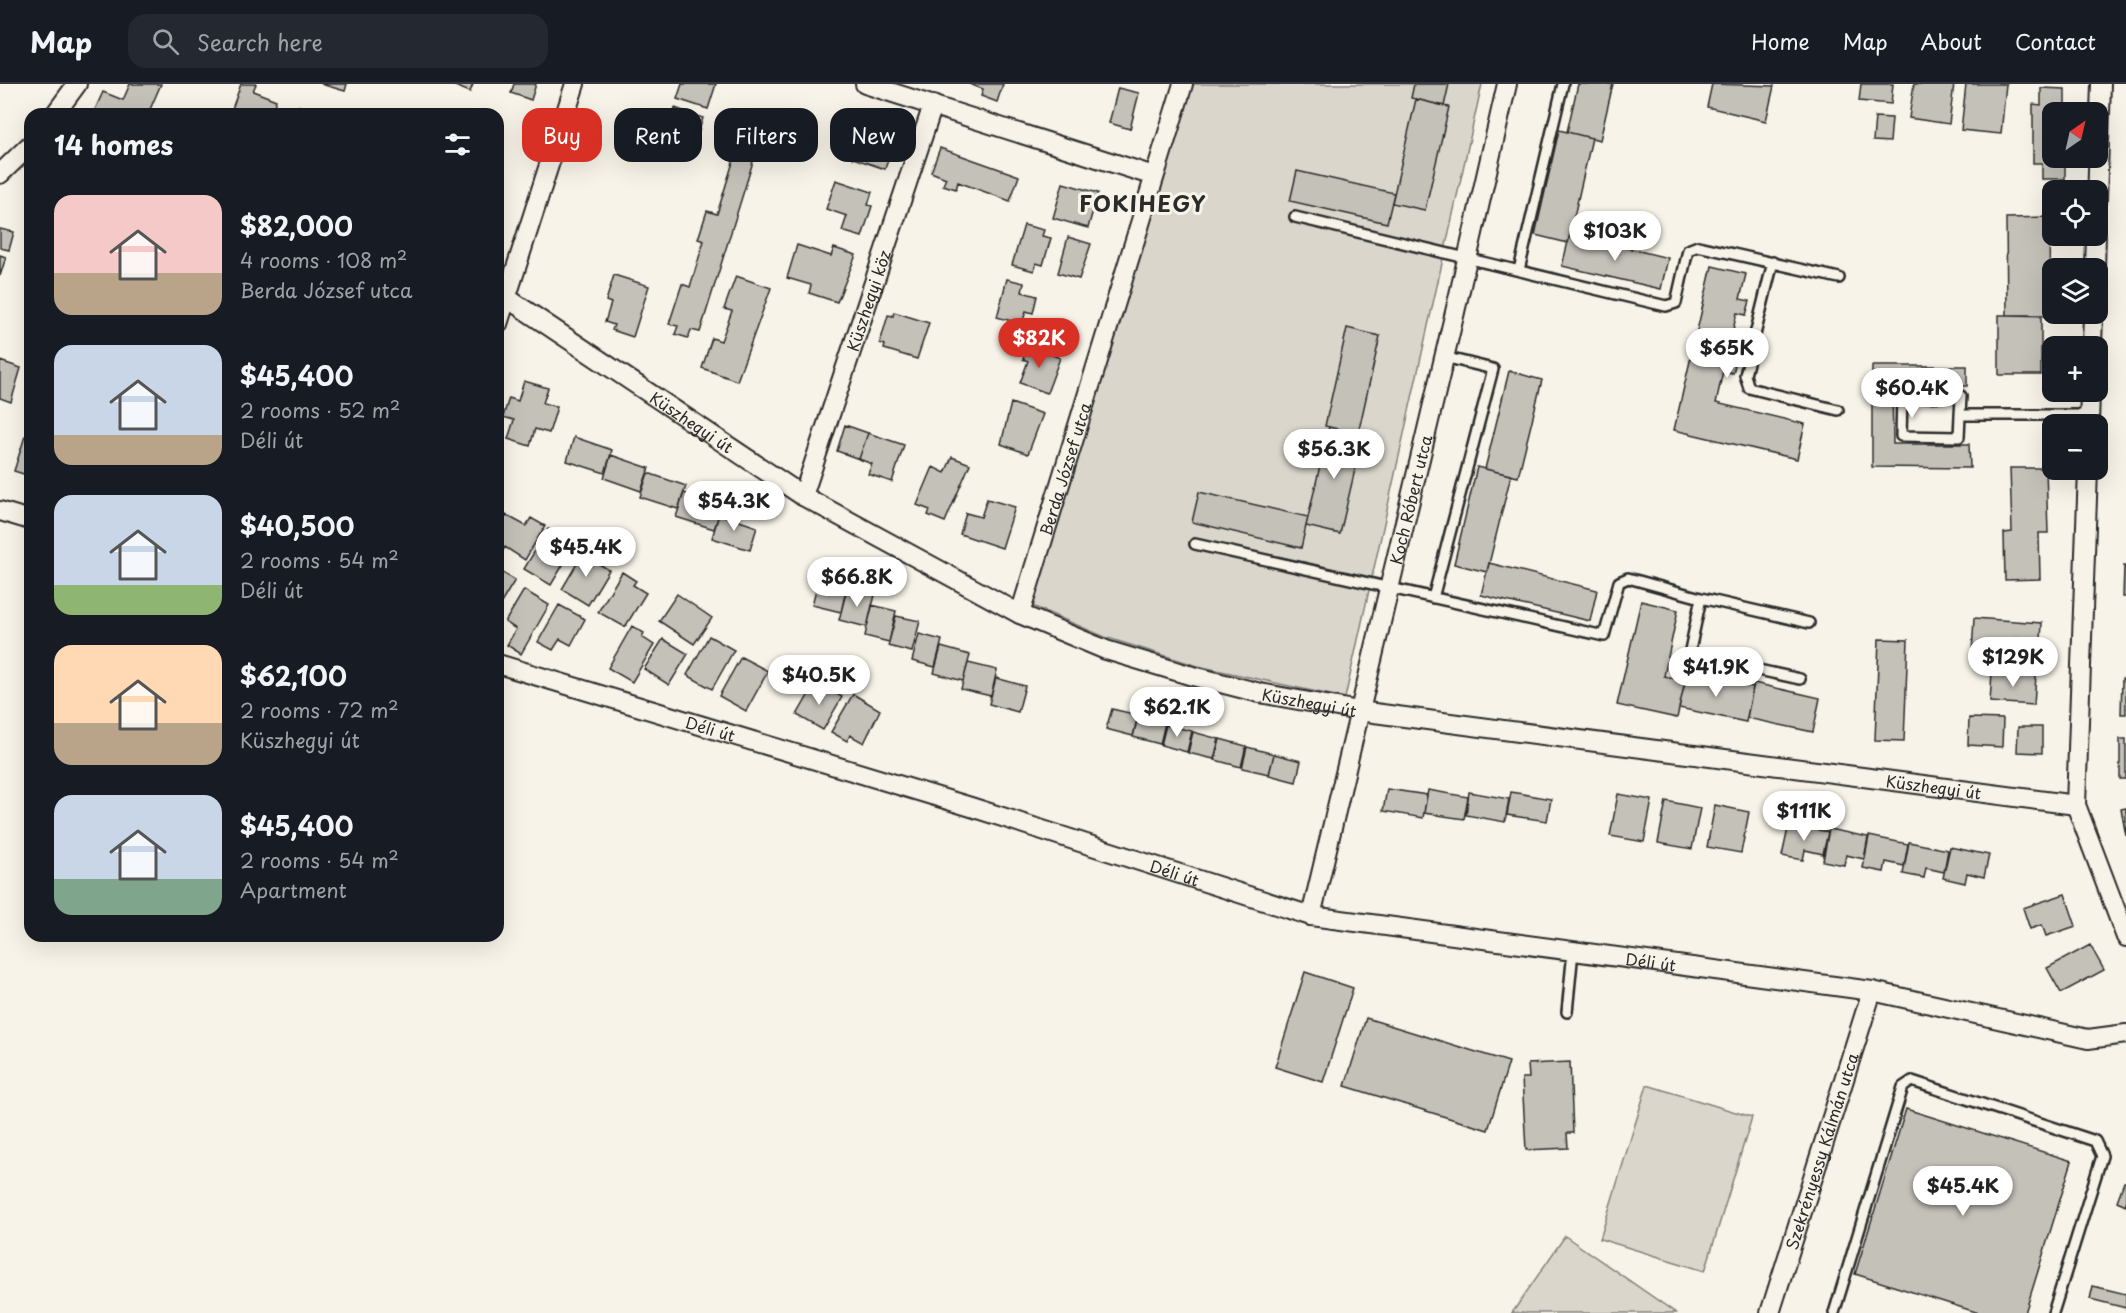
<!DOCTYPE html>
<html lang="en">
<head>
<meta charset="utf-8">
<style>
	body { margin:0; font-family:"Playpen Sans",sans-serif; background:#242831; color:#f1f3f6; height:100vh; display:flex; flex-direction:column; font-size:22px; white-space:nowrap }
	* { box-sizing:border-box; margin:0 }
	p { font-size:20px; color:#9ea1a6 }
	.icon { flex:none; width:33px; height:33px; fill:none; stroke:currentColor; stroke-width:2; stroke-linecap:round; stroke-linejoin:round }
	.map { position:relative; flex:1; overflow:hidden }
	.sheet { position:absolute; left:24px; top:24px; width:480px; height:834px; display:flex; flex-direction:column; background:#171b24; border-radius:18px; box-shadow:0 6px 24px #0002 }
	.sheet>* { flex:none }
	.hud { position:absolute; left:522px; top:24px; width:570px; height:54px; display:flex; gap:12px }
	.needle { width:39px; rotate:34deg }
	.controls { position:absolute; left:2042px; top:18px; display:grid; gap:12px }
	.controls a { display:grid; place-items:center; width:66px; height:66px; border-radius:12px; background:#171b24; box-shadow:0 6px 24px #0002; font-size:30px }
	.price { position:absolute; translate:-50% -51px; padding:0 14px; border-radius:21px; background:#fff; color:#222; font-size:20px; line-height:39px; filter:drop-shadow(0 2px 3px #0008) }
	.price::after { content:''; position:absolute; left:50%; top:36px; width:18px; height:14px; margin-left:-9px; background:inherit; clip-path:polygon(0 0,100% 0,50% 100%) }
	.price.current { background:#d93025; color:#fff }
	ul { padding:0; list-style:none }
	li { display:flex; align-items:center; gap:18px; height:150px; padding:0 30px }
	li span { display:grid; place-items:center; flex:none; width:168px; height:120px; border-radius:18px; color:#555 }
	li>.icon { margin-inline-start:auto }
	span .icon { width:72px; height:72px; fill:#fffc; stroke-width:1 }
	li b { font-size:26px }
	h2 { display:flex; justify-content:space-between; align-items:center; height:72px; padding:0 30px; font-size:26px }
	.chip { padding:0 21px; border-radius:18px; background:#171b24; box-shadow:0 6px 24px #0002; font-size:21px; line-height:54px }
	.chip.current { background:#d93025; color:#fff }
	header { display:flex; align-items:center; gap:36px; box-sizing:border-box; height:84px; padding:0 30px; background:#171b24; border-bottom:2px solid #363941 }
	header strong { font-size:28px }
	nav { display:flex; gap:33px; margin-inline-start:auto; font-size:21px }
	.search { width:420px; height:54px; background:#242831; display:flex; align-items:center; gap:15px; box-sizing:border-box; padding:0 21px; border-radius:18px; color:#9ea1a6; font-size:22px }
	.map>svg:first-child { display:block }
	.green { fill:#dad6cc; stroke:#82807c; stroke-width:1.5 }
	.building { fill:#c4c1b9; stroke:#2b2b2b; stroke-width:1.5 }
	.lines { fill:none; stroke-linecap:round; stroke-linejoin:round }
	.lane-casing { stroke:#2b2b2b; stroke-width:14 }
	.street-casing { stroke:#2b2b2b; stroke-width:22 }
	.lane { stroke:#f7f3e8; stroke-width:9 }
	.street { stroke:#f7f3e8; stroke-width:18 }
	.labels { text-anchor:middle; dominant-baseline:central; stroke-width:6; stroke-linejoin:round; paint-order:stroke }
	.street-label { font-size:16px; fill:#2b2b2b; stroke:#f7f3e8 }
	.district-label { font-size:22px; font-weight:bold; letter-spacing:1.5px; fill:#2b2b2b; stroke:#f7f3e8 }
</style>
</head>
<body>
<header>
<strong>Map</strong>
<div class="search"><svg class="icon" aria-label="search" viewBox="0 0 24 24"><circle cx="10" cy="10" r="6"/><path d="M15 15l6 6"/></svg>Search here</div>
<nav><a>Home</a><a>Map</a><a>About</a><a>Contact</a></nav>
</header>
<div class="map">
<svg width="2126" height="1229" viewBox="0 0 2126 1229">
	<rect width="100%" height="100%" fill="#f7f3e8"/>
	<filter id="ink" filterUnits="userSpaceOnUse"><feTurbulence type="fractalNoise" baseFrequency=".0167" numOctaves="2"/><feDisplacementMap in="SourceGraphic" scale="12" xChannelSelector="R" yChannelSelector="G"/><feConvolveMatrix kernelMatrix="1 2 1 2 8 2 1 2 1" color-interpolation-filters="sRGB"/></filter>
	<g filter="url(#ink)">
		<path class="green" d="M1191,0h291l-137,614 -147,-32 -93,-29 -75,-32z
			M1647,1001l105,32 -47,154 -105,-32z
			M1565,1152l111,77h-164z"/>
		<path class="building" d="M130,0h31l-13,30h-55l10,-22 20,8z
			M241,0h15l-3,7 23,9 -5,14h-31l-8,-5z
			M321,0h26l-2,7z
			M450,0h23l-3,8z
			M514,0h22l-5,16 -20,-7z
			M682,0h34l-8,25 -31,-10z
			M969,0h34l-6,18 -16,-6 2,-7z
			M1414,0h35l-5,22 -33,-8z
			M1578,0h35l-13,56 -33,-8z
			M1712,0l62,2 -8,35 -59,-14z
			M1861,0h32l-2,20 -32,-3z
			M1914,0h40l-5,40 -40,-6z
			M1966,0h40l-5,50 -40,-4z
			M1118,4l21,5 -9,36 -21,-6z
			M2041,4l24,1v23h-13v46h13v21h-23v-16h-9v-59l8,1z
			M1416,15l33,8 -24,103 -33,-7z
			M299,22l23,7v1h-26z
			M675,24l28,10 -7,22 -28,-9z
			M843,31l23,8 1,-4 31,10 -13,40 -32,-11 4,-11 -22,-8z
			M1875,33l17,1 -2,24 -17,-1z
			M737,36l21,6 -3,8 6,2 -61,196 -9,-2 -3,8 -13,-4 3,-8 -9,-2 13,-40 8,3 14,-46 -6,-2 9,-28 10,3 20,-65 -12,-3z
			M1559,46l33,8 -24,105 -33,-8z
			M940,64l79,28 -9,25 -52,-19 -2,7 -13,-4 3,-7 -15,-6z
			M1297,87l97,22 -7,30 -97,-22z
			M836,96l36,12 -4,13 4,1 -10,31 -20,-6 5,-15 -21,-7z
			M1063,99l35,10 -10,35 -35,-10z
			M2049,133l1,99 -43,-1 -1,-97z
			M1024,141l20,5 -2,6 9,2 -8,27 -7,-2 -2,8 -22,-6z
			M0,145l14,3 -5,18 -9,-2z
			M1570,150l98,24 -7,31 -99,-23z
			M1068,153l23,7 -12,35 -21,-6z
			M797,161l34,11 3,-8 22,7 -19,47 -28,-9 2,-8 -24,-7z
			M0,171l6,2 -6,19z
			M1712,182l34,8 -6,25 10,2 -4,14 -9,-2 -11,46 10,2 -3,12 -10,-2 -7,32 89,21 -8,35 -123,-29z
			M614,191l35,11 -16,51 -21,-7 2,-5 -9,-3 6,-19 -5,-2z
			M736,192l35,12 -34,93 -35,-13 10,-30 9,3 11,-30 -8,-2z
			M1007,195l17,4 -2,9 15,4 -4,17 -7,-2 -4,13 -25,-7z
			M894,228l35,11 -12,36 -33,-10 1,-4 -5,-2 8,-28 5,1z
			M1999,231h42v60h-42z
			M1347,244l33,8 -22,98 -33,-8z
			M1028,261l32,13 -13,35 -27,-10 8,-22 -5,-2z
			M0,277l21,7 -10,34 -11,-4z
			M1872,282h95v20h-75l1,58h76l1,24 -98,-1z
			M1509,287l33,9 -24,97 -33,-8z
			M524,297l24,7 -5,15 14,4 -8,26 -14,-4 -5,17 -22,-7 6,-19 -11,-3 6,-19 9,3z
			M1011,319l32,11 -15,40 -27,-10z
			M845,341l23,8 -9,26 -22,-8z
			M1329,343l34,8 -23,99 -34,-8z
			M868,349l36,12 -12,37 -24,-8 4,-10 -13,-5z
			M25,352l5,2v38l-16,-5z
			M574,353l38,13 -7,23 -38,-12z
			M611,371l38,13 -8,23 -37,-13z
			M952,373l18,7 -25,58 -17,-7 2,-5 -13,-5 16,-38 12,6z
			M1477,383l34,8 -24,97 -33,-8z
			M2010,384h36l2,65h-9l1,46 -35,1 -1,-47 8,-1z
			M648,389l38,13 -8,23 -38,-12z
			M1199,408l109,25 -7,31 -109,-26z
			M684,409l38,13 -8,23 -38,-12z
			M987,415l28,8 -13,41 -42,-14 6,-21 15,4z
			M719,430l38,13 -7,23 -38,-12z
			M506,431l20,11 5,-8 14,8 -20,34 -20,-13 -3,5 -4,-2v-21z
			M548,445l14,9 -3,4 13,8 -21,35 -27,-16z
			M585,466l14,8 -3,4 13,8 -21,35 -26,-16z
			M1489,479l108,27 -7,31 -109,-26z
			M2124,482l2,1v30h-3z
			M498,486l17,10 -17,28z
			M622,488l14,9 -3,4 13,8 -21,34 -27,-15z
			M820,490l28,7 -7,31 -29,-7z
			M847,505l28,6 -8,32 -28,-7z
			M524,506l25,15 -28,49 -14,-9 9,-16 -11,-7z
			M677,510l35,24 -18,26 -35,-23z
			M1641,517l37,9 -14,66 21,5 -8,37 -60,-13z
			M559,521l26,14 -14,26 -11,-6 -7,11 -15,-8z
			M872,521l24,6 -7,31 -24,-6z
			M896,532l24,5 -8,31 -24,-6z
			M1974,534l68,5 -1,17 -24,-2 -2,18 -43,-3z
			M632,542l12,7 -2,4 12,8 -22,37 -24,-14z
			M919,550l23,6 -7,27 -23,-6z
			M709,552l25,14 -22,39 -25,-14z
			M663,555l25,15 -19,31 -25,-16z
			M1879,555l29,1 -4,101 -29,-1z
			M941,563l29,8 -7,26 -29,-8z
			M741,573l27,14 -22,40 -27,-15z
			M968,579l29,7 -6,26 -30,-7z
			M1992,588l44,3 -2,30 -44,-3z
			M1687,590l66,13 -7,35 -67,-14z
			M996,594l29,8 -7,26 -29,-8z
			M2122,595h4v35h-5z
			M816,598l26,15 -19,33 -26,-15z
			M1754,599l66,15 -7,34 -66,-14z
			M853,610l27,16 -16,33 -14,-8 -3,6 -16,-9z
			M1112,625l26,6 -5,21 -27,-7z
			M1138,633l27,6 -5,21 -27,-7z
			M1969,634l34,1 -1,28 -34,-2z
			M1166,641l26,6 -5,21 -26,-7z
			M2018,643h24v26l-25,-1z
			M1193,648l26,7 -5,20 -26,-6z
			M1220,655l26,7 -5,21 -26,-7z
			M2120,655h6v40h-6z
			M1247,663l27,7 -5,20 -27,-6z
			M1274,670l27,7 -5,21 -27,-7z
			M1387,705l40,6 -4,23 -40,-7z
			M1428,706l40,7 -4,22 -40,-6z
			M1469,708l40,7 -4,23 -39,-7z
			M1511,708l40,7 -4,22 -40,-6z
			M1618,710l34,6 -8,42 -34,-6z
			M1666,717l34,7 -8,41 -34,-6z
			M1715,721l34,7 -8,41 -34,-6z
			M2126,724v28l-5,-27z
			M1789,740l39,8 -5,22 -18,-4 -2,10 -21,-4z
			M1829,745l39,8 -4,22 -18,-4 -2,10 -21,-4z
			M1869,752l39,8 -4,22 -18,-4 -2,10 -21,-4z
			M1909,758l39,8 -4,22 -18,-4 -2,10 -21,-4z
			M1950,763l39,8 -5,22 -17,-4 -2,10 -22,-5z
			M2065,810l11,32 -30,10 -4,-11 -12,4 -7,-21z
			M2090,861l14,25 -43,23 -14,-25z
			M1305,888l48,16 -30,94 -48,-15z
			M1366,934l143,44 -21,68 -143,-44z
			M1570,978l3,71h-6l1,15 -42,2 -4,-72h7l-1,-14z
			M1906,1025l166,52 -47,152h-46l-124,-39z
			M2124,1098h2v23l-9,-4z
			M2093,1202l33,8v14l-36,-9z"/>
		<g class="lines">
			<defs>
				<path id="lane" d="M1295,133l371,89 10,-3 12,-53 10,-4 141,32
					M1773,178l-28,113 4,13 89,22
					M1519,186l44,-186
					M1960,331l-1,22 -58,-1 1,-39 59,-1 -1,19h130
					M1195,460l409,92 15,-54 9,-4 73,20 -12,57 111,24
					M1433,514l60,-229 -49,-12
					M1701,514l108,25
					M1567,928l6,-61
					M1834,1229l69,-226 9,-6 183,60 7,15 -49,157"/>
				<g id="street">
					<path d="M865,0l289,92"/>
					<path d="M55,30l22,-30"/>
					<path d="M0,90l30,-29"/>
					<path d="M2097,116l4,-116"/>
					<path d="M2095,184l1,-32"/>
					<path id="s1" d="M498,211l9,3 296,198 217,118 86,36 83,25 71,18 99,18 717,94"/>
					<path d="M498,240l77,-240"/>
					<path d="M2092,262l1,-32"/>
					<path d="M2089,340l1,-32"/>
					<path d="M2088,386l-12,335 50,132"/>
					<path id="s2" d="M803,412l130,-391"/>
					<path d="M0,427l30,9"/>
					<path id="s3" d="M1020,530l163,-530"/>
					<path id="s4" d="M498,580l473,143 340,109 561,75 216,48 38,-5"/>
					<path id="s5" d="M1311,832l144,-604 52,-228"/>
					<path id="s6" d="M1770,1229l102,-322"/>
				</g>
			</defs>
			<use href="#lane" class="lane-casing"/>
			<use href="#street" class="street-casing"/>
			<use href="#lane" class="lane"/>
			<use href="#street" class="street"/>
		</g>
	</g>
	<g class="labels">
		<g class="street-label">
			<text stroke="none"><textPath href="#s2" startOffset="206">Küszhegyi köz</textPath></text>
			<text stroke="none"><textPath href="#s1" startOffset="232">Küszhegyi út</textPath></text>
			<text stroke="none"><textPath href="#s3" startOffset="152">Berda József utca</textPath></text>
			<text stroke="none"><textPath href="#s5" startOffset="428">Koch Róbert utca</textPath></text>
			<text stroke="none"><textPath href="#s1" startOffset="916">Küszhegyi út</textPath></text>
			<text stroke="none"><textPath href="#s4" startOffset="222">Déli út</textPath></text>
			<text stroke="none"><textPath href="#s1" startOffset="1546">Küszhegyi út</textPath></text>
			<text stroke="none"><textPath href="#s4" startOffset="708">Déli út</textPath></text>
			<text stroke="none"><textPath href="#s4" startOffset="1194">Déli út</textPath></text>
			<text stroke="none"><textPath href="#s6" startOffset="170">Szekrényessy Kálmán utca</textPath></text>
		</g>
		<g class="district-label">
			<text x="1143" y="118">FOKIHEGY</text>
		</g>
	</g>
</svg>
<div class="controls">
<a><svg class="needle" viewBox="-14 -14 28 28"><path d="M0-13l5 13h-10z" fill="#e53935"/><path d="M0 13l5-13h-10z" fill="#9ea1a6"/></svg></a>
<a><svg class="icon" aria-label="locate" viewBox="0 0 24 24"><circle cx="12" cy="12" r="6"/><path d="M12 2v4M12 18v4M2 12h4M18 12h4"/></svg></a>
<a><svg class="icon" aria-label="layers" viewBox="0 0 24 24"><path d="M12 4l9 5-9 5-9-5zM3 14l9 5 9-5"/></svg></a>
<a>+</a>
<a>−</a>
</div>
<b class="price" style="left:1615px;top:178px">$103K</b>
<b class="price current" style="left:1039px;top:285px">$82K</b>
<b class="price" style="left:1727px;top:295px">$65K</b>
<b class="price" style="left:1912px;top:335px">$60.4K</b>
<b class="price" style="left:1334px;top:396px">$56.3K</b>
<b class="price" style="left:734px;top:448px">$54.3K</b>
<b class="price" style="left:586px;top:494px">$45.4K</b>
<b class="price" style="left:857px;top:524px">$66.8K</b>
<b class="price" style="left:2013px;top:604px">$129K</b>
<b class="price" style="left:1716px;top:614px">$41.9K</b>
<b class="price" style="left:819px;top:622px">$40.5K</b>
<b class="price" style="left:1177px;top:654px">$62.1K</b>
<b class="price" style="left:1804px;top:758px">$111K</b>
<b class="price" style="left:1963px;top:1133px">$45.4K</b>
<div class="hud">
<a class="chip current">Buy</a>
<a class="chip">Rent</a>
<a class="chip">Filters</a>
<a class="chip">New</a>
</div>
<section class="sheet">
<h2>14 homes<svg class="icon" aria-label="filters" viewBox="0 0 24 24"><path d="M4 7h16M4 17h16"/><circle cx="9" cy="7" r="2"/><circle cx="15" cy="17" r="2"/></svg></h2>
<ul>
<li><span style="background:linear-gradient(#f6c9c9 65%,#b9a48a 0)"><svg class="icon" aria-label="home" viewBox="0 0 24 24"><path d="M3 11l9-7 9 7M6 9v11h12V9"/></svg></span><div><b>$82,000</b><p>4 rooms · 108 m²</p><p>Berda József utca</p></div></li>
<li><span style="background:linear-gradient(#c9d6e8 75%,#b9a48a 0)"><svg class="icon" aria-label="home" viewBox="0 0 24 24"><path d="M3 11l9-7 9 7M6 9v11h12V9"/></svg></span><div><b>$45,400</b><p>2 rooms · 52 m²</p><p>Déli út</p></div></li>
<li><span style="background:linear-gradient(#c9d6e8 75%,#8fb573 0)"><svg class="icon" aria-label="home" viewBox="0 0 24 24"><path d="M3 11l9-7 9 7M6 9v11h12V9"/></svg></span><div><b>$40,500</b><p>2 rooms · 54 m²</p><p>Déli út</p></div></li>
<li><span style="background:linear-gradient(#ffd9b3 65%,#b9a48a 0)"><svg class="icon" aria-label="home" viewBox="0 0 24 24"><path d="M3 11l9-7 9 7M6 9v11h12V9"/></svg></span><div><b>$62,100</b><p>2 rooms · 72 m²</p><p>Küszhegyi út</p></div></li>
<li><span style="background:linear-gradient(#c9d6e8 70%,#7fa58c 0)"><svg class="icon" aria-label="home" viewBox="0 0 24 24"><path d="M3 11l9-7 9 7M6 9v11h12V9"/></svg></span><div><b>$45,400</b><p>2 rooms · 54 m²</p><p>Apartment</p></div></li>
</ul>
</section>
</div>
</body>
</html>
